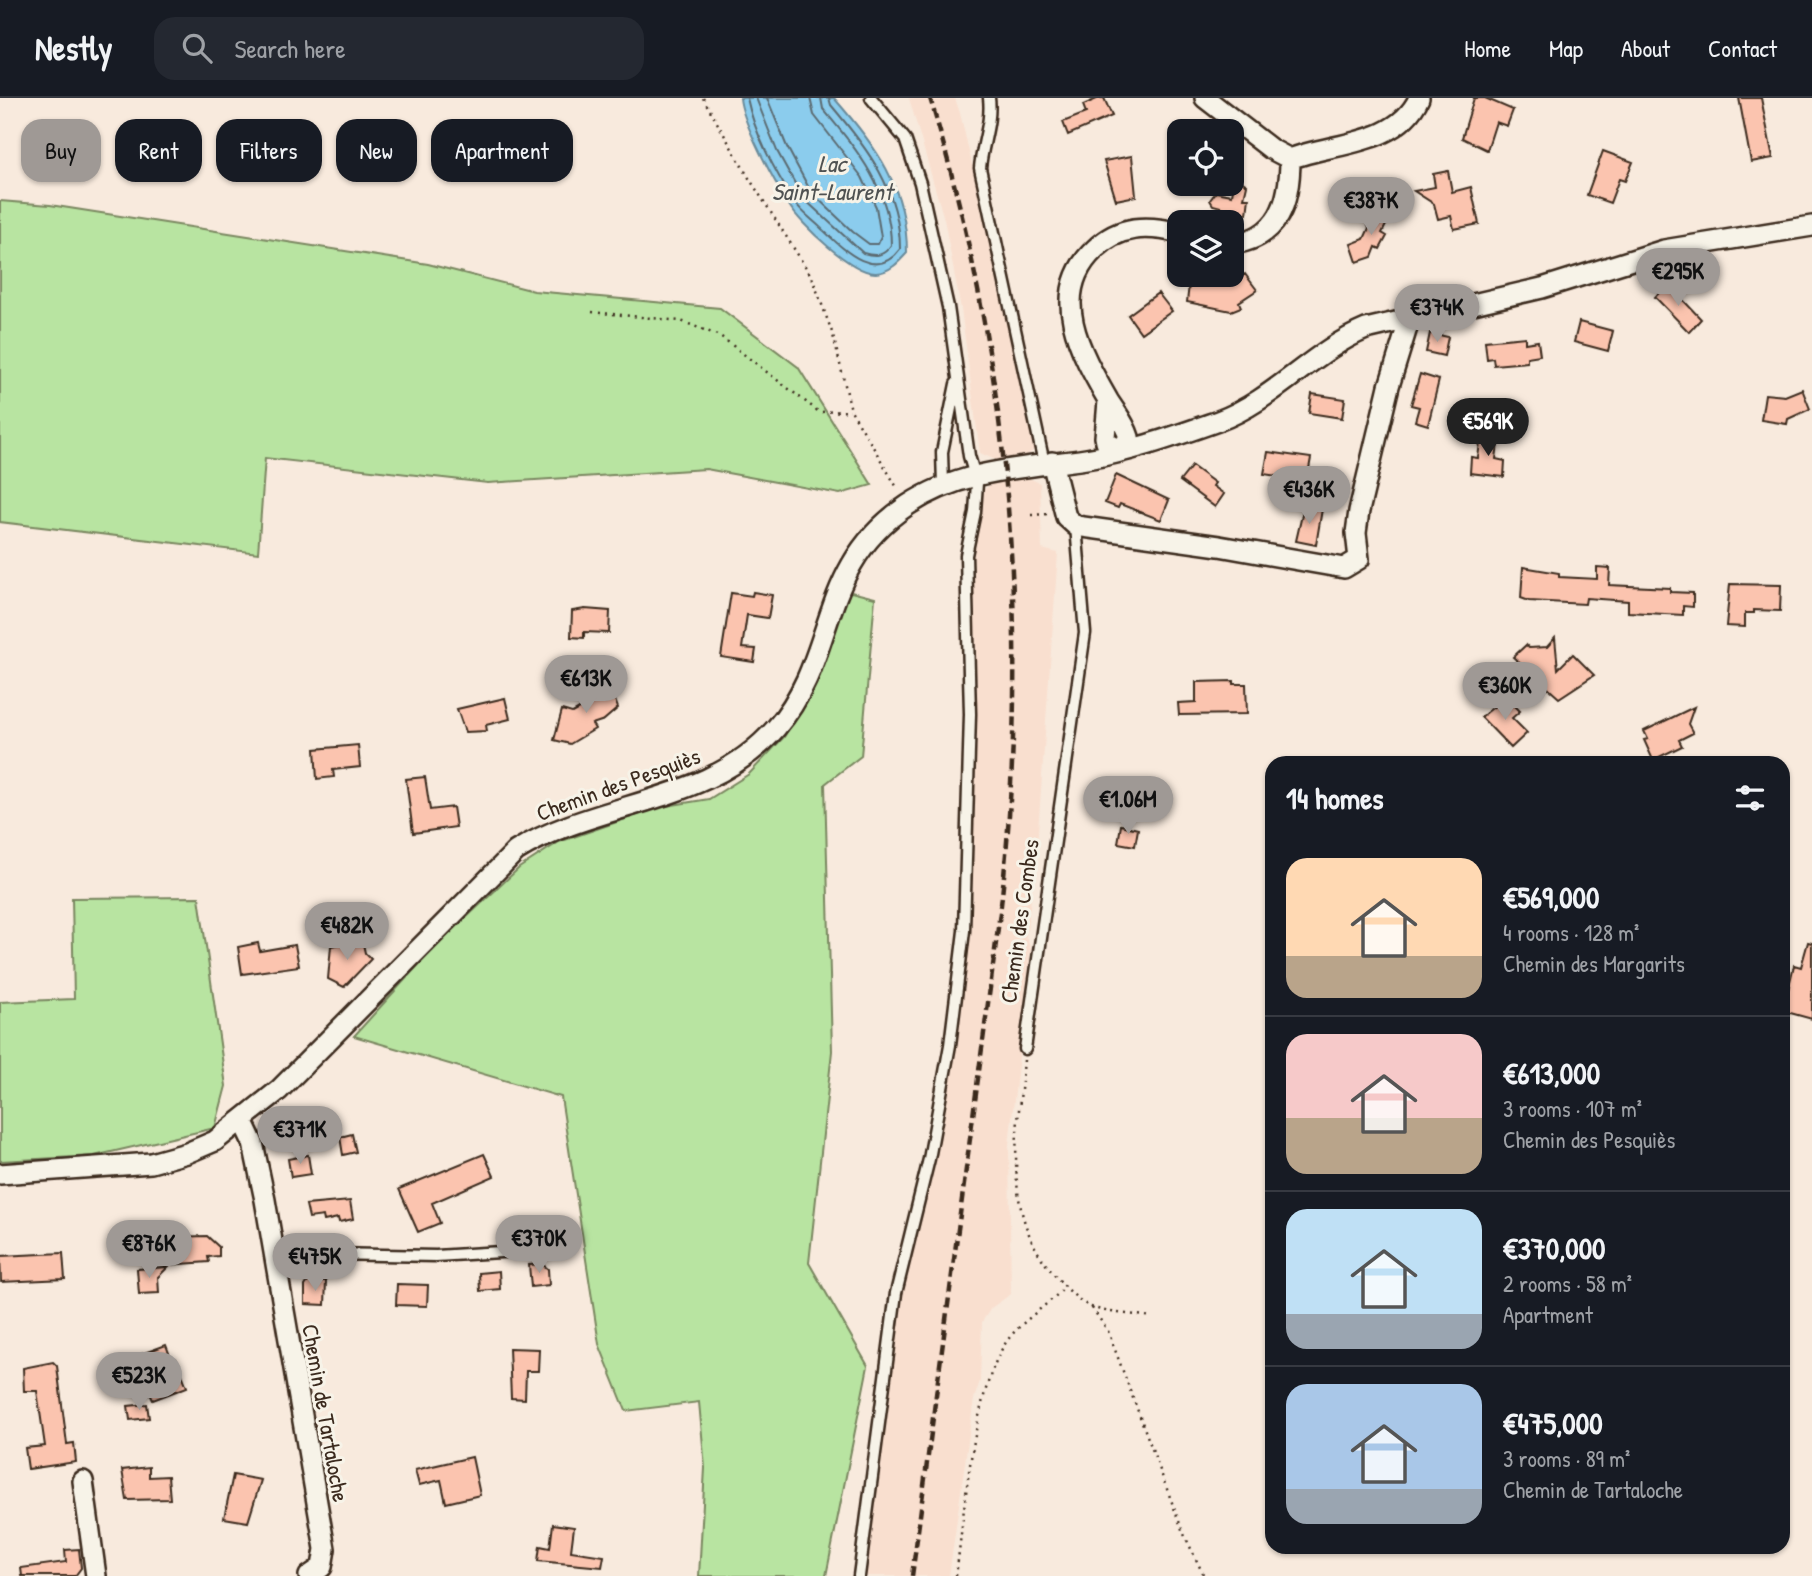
<!DOCTYPE html>
<html lang="en">
<head>
<meta charset="utf-8">
<style>
	body { margin:0; font-family:"Patrick Hand",sans-serif; background:#242831; color:#f1f3f6; height:100vh; display:flex; flex-direction:column; font-size:26px; white-space:nowrap }
	* { box-sizing:border-box; margin:0 }
	p { font-size:23px; color:#9ea1a6 }
	.icon { flex:none; width:38px; height:38px; fill:none; stroke:currentColor; stroke-width:2; stroke-linecap:round; stroke-linejoin:round }
	.map { position:relative; flex:1; overflow:hidden }
	.sheet { position:absolute; left:1265px; top:658px; width:525px; height:798px; display:flex; flex-direction:column; background:#171b24; border-radius:21px; box-shadow:0 2px 5px #0004 }
	.sheet>* { flex:none }
	.hud { position:absolute; left:21px; top:21px; width:665px; height:63px; display:flex; gap:14px }
	.tools { position:absolute; left:1167px; top:21px; display:grid; gap:14px }
	.tools a { display:grid; place-items:center; width:77px; height:77px; border-radius:14px; background:#171b24; box-shadow:0 2px 5px #0004; font-size:35px }
	.price { position:absolute; translate:-50% -60px; padding:0 16px; border-radius:24px; background:#9f9995; color:#111; font-size:23px; line-height:46px; filter:drop-shadow(0 2px 4px #0008) }
	.price::after { content:''; position:absolute; left:50%; top:42px; width:21px; height:16px; margin-left:-10px; background:inherit; clip-path:polygon(0 0,100% 0,50% 100%) }
	.price.current { background:#222; color:#fff }
	ul { padding:0; list-style:none }
	li { display:flex; align-items:center; gap:21px; height:175px; padding:0 21px }
	li+li { border-top:2px solid #363941 }
	li span { display:grid; place-items:center; flex:none; width:196px; height:140px; border-radius:21px; color:#555 }
	li>.icon { margin-inline-start:auto }
	span .icon { width:84px; height:84px; fill:#fffc; stroke-width:1 }
	li b { font-size:30px }
	h2 { display:flex; justify-content:space-between; align-items:center; height:84px; padding:0 21px; font-size:30px }
	.pill { padding:0 24px; border-radius:21px; background:#171b24; box-shadow:0 2px 5px #0004; font-size:24px; line-height:63px }
	.pill.current { background:#9f9995; color:#111 }
	header { display:flex; align-items:center; gap:42px; box-sizing:border-box; height:98px; padding:0 35px; background:#171b24; border-bottom:2px solid #363941 }
	header strong { font-size:33px }
	nav { display:flex; gap:38px; margin-inline-start:auto; font-size:24px }
	.search { width:490px; height:63px; background:#242831; display:flex; align-items:center; gap:18px; box-sizing:border-box; padding:0 24px; border-radius:21px; color:#9ea1a6; font-size:26px }
	.map>svg:first-child { display:block }
	.built { fill:#f9dfcf }
	.green { fill:#b8e4a1; stroke:#7a8760; stroke-width:2 }
	.water { fill:#8bcced; stroke:#6b8b9a; stroke-width:2 }
	.lines { fill:none; stroke-linecap:round; stroke-linejoin:round }
	.shore { stroke:#5b6b71; stroke-width:2 }
	.building { fill:#fbc4af; stroke:#3b2a1e; stroke-width:2 }
	.lane-casing { stroke:#3b2a1e; stroke-width:15 }
	.street-casing { stroke:#3b2a1e; stroke-width:24 }
	.path { stroke:#3b2a1e; stroke-width:2.5; stroke-dasharray:2 5; stroke-linecap:butt }
	.lane { stroke:#f7f3e8; stroke-width:10 }
	.street { stroke:#f7f3e8; stroke-width:19 }
	.rail { stroke:#3b2a1e; stroke-width:4.5; stroke-dasharray:10 5; stroke-linecap:butt }
	.labels { text-anchor:middle; dominant-baseline:central; stroke-width:6; stroke-linejoin:round; paint-order:stroke }
	.street-label { font-size:23px; fill:#3b2a1e; stroke:#f7f3e8 }
	.water-label { font-size:24px; font-style:italic; fill:#4f5252; stroke:#f7f3e8 }
</style>
</head>
<body>
<header>
<strong>Nestly</strong>
<div class="search"><svg class="icon" aria-label="search" viewBox="0 0 24 24"><circle cx="10" cy="10" r="6"/><path d="M15 15l6 6"/></svg>Search here</div>
<nav><a>Home</a><a>Map</a><a>About</a><a>Contact</a></nav>
</header>
<div class="map">
<svg width="1812" height="1478" viewBox="0 0 1812 1478">
	<rect width="100%" height="100%" fill="#f8eadd"/>
	<filter id="ink" filterUnits="userSpaceOnUse"><feTurbulence type="fractalNoise" baseFrequency=".0143" numOctaves="2"/><feDisplacementMap in="SourceGraphic" scale="14" xChannelSelector="R" yChannelSelector="G"/><feConvolveMatrix kernelMatrix="1 2 1 2 8 2 1 2 1" color-interpolation-filters="sRGB"/></filter>
	<g filter="url(#ink)">
		<path class="built" d="M909,0h46l5,15 73,312 2,24 -13,10 -24,2 -18,-8 -19,-144 -17,-90z
			M1024,378l16,7 2,66 16,4 -22,307 -10,77 5,12 -22,196 2,149 -20,14 -9,14 -2,59 -6,18 -25,177h-86l44,-311 42,-176 19,-135 4,-49 5,-201 -4,-148 10,-66 17,-12z"/>
		<path class="green" d="M0,103l50,4 378,59 106,27 186,17 78,59 74,118 -32,9 -134,-25 -218,14 -223,-25 -7,95 -258,-31z
			M847,493l28,7 -14,158 -36,28 7,267 -23,212 59,103 -42,210h-127l6,-108 -6,-66 -73,9 -27,-67 -38,-247 -207,-61 78,-86 87,-82 40,-26 101,-35 49,-8 40,-25 35,-37 34,-57z
			M199,799l27,189 -11,42 -121,28 -94,5v-159l74,-3 -2,-101z"/>
		<path class="water" d="M740,0h94c42,48 73,89 73,155 -8,9 -17,19 -31,20 -23,1 -76,-49 -87,-68 -14,-22 -47,-83 -49,-107z"/>
		<g class="lines">
			<path class="shore" d="M747,0c7,34 28,74 47,103 7,11 19,19 27,27 22,21 54,55 79,21 0,-59 -33,-101 -69,-144l-2,-7
				M756,0l21,53 26,47 60,55c13,4 21,3 28,-8 0,-55 -34,-95 -68,-136l-2,-11
				M767,0l20,49 24,45 42,40 16,12h9l3,-7 -5,-30 -14,-30 -48,-62 -4,-17"/>
		</g>
		<path class="building" d="M1099,0h5l8,18 -44,19 -5,-13 23,-9 -3,-8z
			M1474,0h11l28,12 -6,16 -11,-4 -9,28 -25,-12z
			M1739,0h22l12,60 -22,4z
			M1603,53l30,11 -8,19 -6,-2 -9,24 -23,-8z
			M1132,58l4,40 -20,4 -12,-39z
			M1448,73l4,21 19,-5 8,37 -25,5 -3,-13 -13,3 -4,-15 -20,-13 21,-4 -2,-13z
			M1238,81l9,6 -3,13h5l-2,16 -34,-9 -3,-5 6,-8 16,3 2,-13z
			M1380,111l6,16 -4,8 5,3 -7,13 -4,-2 -4,10 -15,5 -6,-18 13,-5 5,-11 -5,-13z
			M1245,176l12,16 -18,12 2,5 -10,4 -44,-9 2,-17 38,-1z
			M1668,186l33,35 -12,13 -34,-35z
			M1158,195l14,18 -31,22 -13,-18z
			M1579,224l34,9 -5,20 -34,-9z
			M1430,235l18,4 -4,19 -18,-4z
			M1525,239v6l13,-2 2,14 -13,2v5l-33,3 -1,-7 -6,1 -2,-18z
			M1420,276l19,6 -11,45 -13,-4 4,-14 -8,-2z
			M1802,291l8,20 -22,10 -1,5 -26,-4 4,-26 20,2z
			M1312,296l33,5 -3,19 -33,-5z
			M1481,336l18,2 -3,23 9,2 -1,16 -34,-4 1,-16 7,1z
			M1268,354l43,6 -2,11h-6l-2,11 -37,-6z
			M1192,368l23,17 -2,3 11,8 -9,13 -35,-26z
			M1116,377l53,25 -8,20 -41,-16 -2,4 -13,-5z
			M1304,408l18,3 -6,36 -20,-4z
			M1523,469l36,6v4l38,2v-12l13,1 -1,17 61,3v4l23,1v14l-10,-1v9l-55,-3v-11l-42,-3 -1,6 -56,-3 -8,-3z
			M1730,486l51,1 -1,26 -26,-1v3h-9v14l-19,-1z
			M753,494l19,3 -4,23 -21,-3 -5,33 14,1 -2,13 -33,-5 10,-64 21,3z
			M585,511l25,2 -1,22 -25,-1v6l-13,-1 1,-26z
			M1555,540l3,31 15,-15 21,21 -35,23 -46,-41 13,-12 3,3 18,-1z
			M1234,583v3h12l1,30 -68,1 -1,-12 18,-1v-20z
			M597,585l5,8 7,-7 9,24 -14,12 -12,4 3,5 -25,15 -16,-4 8,-30 10,3 14,-8 3,-12 -3,-4z
			M1506,599l14,14 -8,7 15,15 -16,15 -30,-31z
			M505,600l5,21 -24,6 1,6 -22,1 -8,-23z
			M1694,609l-6,17 5,9 -14,7 3,6 -29,14 -9,-20 4,-1 -4,-8z
			M358,647l2,22 -27,3 1,7 -17,2 -2,-30z
			M425,679l5,33 23,-3 3,20 -43,6 -7,-54z
			M1121,727l17,4 -3,17 -17,-3z
			M362,841l3,14 6,6 -27,28 -16,-8 3,-33z
			M1808,844l4,1v76l-29,-8 11,-46 7,2z
			M258,845l2,8 35,-6 4,21 -57,8 -4,-27z
			M352,1036l4,18 -13,3 -3,-18z
			M484,1056l10,22 -62,27 8,20 -22,9 -19,-43z
			M308,1057l3,19 -20,3 -3,-18z
			M350,1103l3,18 -14,3 -1,-4 -14,3 -1,-5 -14,2 -3,-13z
			M207,1138l12,11v9l-11,1 1,5 -43,3 5,-28z
			M63,1155l2,26 -64,3 -1,-26z
			M542,1166l6,5 1,16 -18,2 -2,-22z
			M168,1169l-10,10 1,16 -20,1 -2,-25z
			M499,1173l1,18 -20,2 -1,-18z
			M309,1182l17,1 -1,24 -20,-1v-18z
			M397,1186l31,1 -1,21 -31,-1z
			M166,1247l6,16 4,-2 11,28 -34,13 -20,-43z
			M509,1250l30,1 -1,22h-12l-1,28 -14,-1z
			M53,1264l4,4 10,78 7,-1 2,19 -48,7 -3,-21 20,-2 -8,-55h-13l-1,-23z
			M147,1306l2,14 -19,2 -2,-14z
			M472,1359l8,38 -34,8 -5,-23 -22,5 -4,-15z
			M149,1369v10l19,-1 2,23 -43,1 -5,-30z
			M233,1377l28,5 -13,42 -24,-4z
			M553,1426l21,3 -3,24 33,5 -2,11 -64,-6 2,-15 10,2z
			M79,1451l2,19 -6,8h-53l-1,-8 45,-6 -1,-12z"/>
		<g class="lines">
			<defs>
				<path id="lane" d="M989,0c3,24 -7,46 -9,70l64,295
					M943,387l-1,-33 14,-68
					M1025,951l60,-416 -9,-107
					M274,1155l162,3 81,-5
					M859,1478l37,-283 33,-134 21,-114 14,-114 6,-217 -4,-159 9,-43 2,-29 -8,-27 -21,-149 -28,-124 -15,-44 -34,-41"/>
				<path id="street" d="M1205,0l66,51 19,10c0,42 -10,79 -58,85
					M1290,61c43,-17 107,-13 129,-61
					M1108,303l-3,36 1,5 15,9 8,-14c-5,-16 -13,-24 -21,-37 -27,-47 -61,-106 -13,-151 25,-24 52,-24 85,-16
					M1052,364l14,55 10,9 143,20 125,22 15,-9 -3,-26 3,-22 30,-125 21,-68
					M243,1024l10,21 12,57 60,349 -3,18 -13,9
					M0,1076l151,-11 36,-10 28,-12 64,-51 237,-239c83,-52 193,-45 260,-123 63,-73 39,-161 132,-223 54,-36 117,-37 178,-46 45,-7 89,-23 132,-38 55,-20 95,-70 148,-92l176,-41 122,-38 148,-24
					M83,1383l13,95"/>
			</defs>
			<use href="#lane" class="lane-casing"/>
			<use href="#street" class="street-casing"/>
			<path class="path" d="M703,0l46,80 63,99 21,58 18,75 47,79
				M592,214l89,9 39,15 99,76 31,-1
				M1031,417l17,-1
				M1024,962c-7,79 -25,159 37,222 8,9 22,23 33,26 18,6 40,6 58,9
				M1092,1210l16,23 75,201 21,44
				M956,1478c8,-60 17,-187 51,-235 13,-19 41,-36 58,-54"/>
			<use href="#lane" class="lane"/>
			<use href="#street" class="street"/>
			<path class="rail" d="M912,1478l89,-671c30,-277 10,-540 -71,-807"/>
		</g>
	</g>
	<g class="labels">
		<g class="street-label">
			<text transform="translate(618 686) rotate(-20)">Chemin des Pesquiès</text>
			<text transform="translate(1019 823) rotate(-82)">Chemin des Combes</text>
			<text transform="translate(326 1315) rotate(80)">Chemin de Tartaloche</text>
		</g>
		<g class="water-label">
			<text x="832" y="65">Lac<tspan x="832" dy="28">Saint-Laurent</tspan></text>
		</g>
	</g>
</svg>
<div class="tools">
<a><svg class="icon" aria-label="locate" viewBox="0 0 24 24"><circle cx="12" cy="12" r="6"/><path d="M12 2v4M12 18v4M2 12h4M18 12h4"/></svg></a>
<a><svg class="icon" aria-label="layers" viewBox="0 0 24 24"><path d="M12 4l9 5-9 5-9-5zM3 14l9 5 9-5"/></svg></a>
</div>
<b class="price" style="left:1371px;top:139px">€387K</b>
<b class="price" style="left:1678px;top:210px">€295K</b>
<b class="price" style="left:1437px;top:246px">€374K</b>
<b class="price current" style="left:1488px;top:360px">€569K</b>
<b class="price" style="left:1309px;top:428px">€436K</b>
<b class="price" style="left:586px;top:617px">€613K</b>
<b class="price" style="left:1505px;top:624px">€360K</b>
<b class="price" style="left:1128px;top:738px">€1.06M</b>
<b class="price" style="left:347px;top:864px">€482K</b>
<b class="price" style="left:300px;top:1068px">€371K</b>
<b class="price" style="left:539px;top:1177px">€370K</b>
<b class="price" style="left:149px;top:1182px">€876K</b>
<b class="price" style="left:315px;top:1195px">€475K</b>
<b class="price" style="left:139px;top:1314px">€523K</b>
<div class="hud">
<a class="pill current">Buy</a>
<a class="pill">Rent</a>
<a class="pill">Filters</a>
<a class="pill">New</a>
<a class="pill">Apartment</a>
</div>
<section class="sheet">
<h2>14 homes<svg class="icon" aria-label="filters" viewBox="0 0 24 24"><path d="M4 7h16M4 17h16"/><circle cx="9" cy="7" r="2"/><circle cx="15" cy="17" r="2"/></svg></h2>
<ul>
<li><span style="background:linear-gradient(#ffd9b3 70%,#b9a48a 0)"><svg class="icon" aria-label="home" viewBox="0 0 24 24"><path d="M3 11l9-7 9 7M6 9v11h12V9"/></svg></span><div><b>€569,000</b><p>4 rooms · 128 m²</p><p>Chemin des Margarits</p></div></li>
<li><span style="background:linear-gradient(#f6c9c9 60%,#b9a48a 0)"><svg class="icon" aria-label="home" viewBox="0 0 24 24"><path d="M3 11l9-7 9 7M6 9v11h12V9"/></svg></span><div><b>€613,000</b><p>3 rooms · 107 m²</p><p>Chemin des Pesquiès</p></div></li>
<li><span style="background:linear-gradient(#bfe0f5 75%,#9aa5b1 0)"><svg class="icon" aria-label="home" viewBox="0 0 24 24"><path d="M3 11l9-7 9 7M6 9v11h12V9"/></svg></span><div><b>€370,000</b><p>2 rooms · 58 m²</p><p>Apartment</p></div></li>
<li><span style="background:linear-gradient(#a9c7e8 75%,#9aa5b1 0)"><svg class="icon" aria-label="home" viewBox="0 0 24 24"><path d="M3 11l9-7 9 7M6 9v11h12V9"/></svg></span><div><b>€475,000</b><p>3 rooms · 89 m²</p><p>Chemin de Tartaloche</p></div></li>
</ul>
</section>
</div>
</body>
</html>
